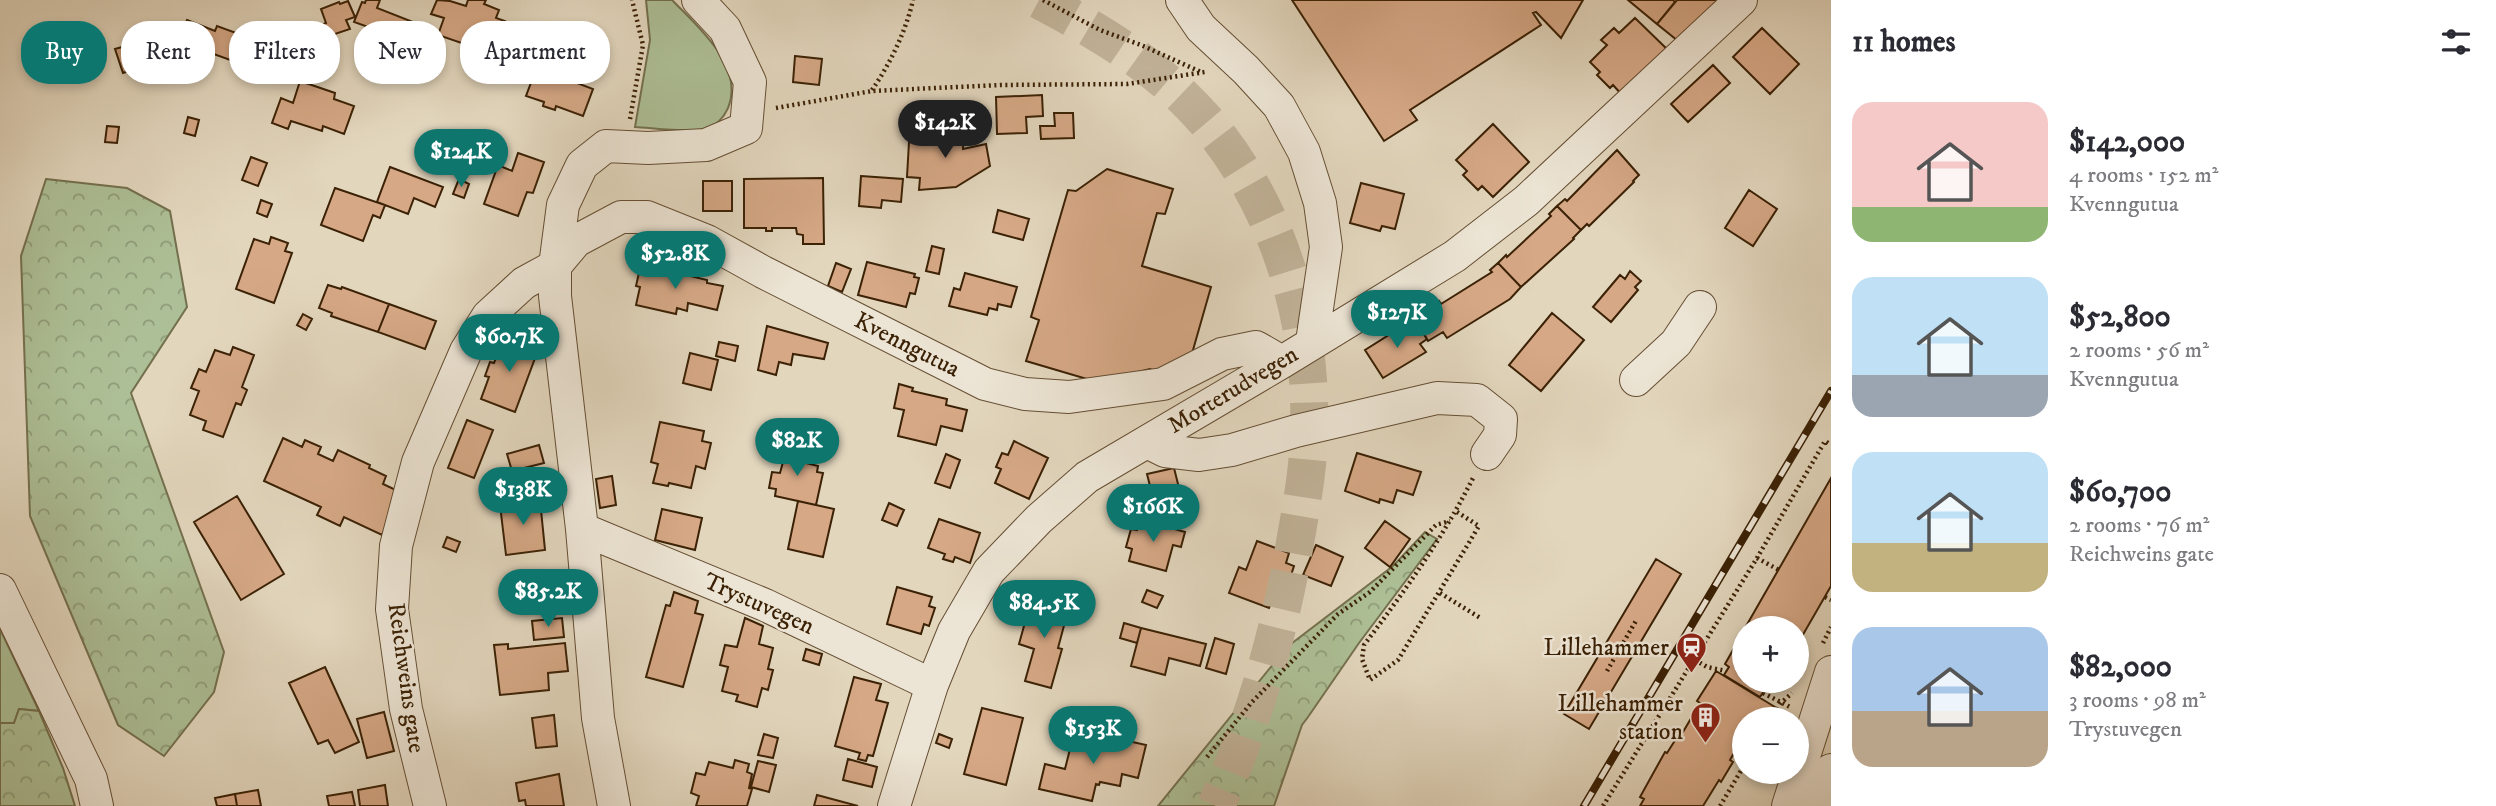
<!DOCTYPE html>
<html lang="en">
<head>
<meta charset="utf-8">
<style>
	body { margin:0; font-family:"IM FELL DW Pica",serif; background:#f7f7f7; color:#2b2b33; height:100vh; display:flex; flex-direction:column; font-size:26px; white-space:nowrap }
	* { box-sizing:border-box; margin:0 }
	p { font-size:23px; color:#7c7c81 }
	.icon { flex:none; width:38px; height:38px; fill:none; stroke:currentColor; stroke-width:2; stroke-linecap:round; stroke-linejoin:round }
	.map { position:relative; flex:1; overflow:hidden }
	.sheet { display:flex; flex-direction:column; background:#fff; width:665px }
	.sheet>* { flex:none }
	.banner { position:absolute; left:21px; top:21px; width:665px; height:63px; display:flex; gap:14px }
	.buttons { position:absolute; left:1732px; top:616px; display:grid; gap:14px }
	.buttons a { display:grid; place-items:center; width:77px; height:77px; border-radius:50%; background:#fff; box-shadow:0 4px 10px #0003; font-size:35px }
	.price { position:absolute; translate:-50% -60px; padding:0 16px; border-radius:24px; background:#0f766e; color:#fff; font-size:23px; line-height:46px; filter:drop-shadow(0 2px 4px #0008) }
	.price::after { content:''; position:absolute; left:50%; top:42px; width:21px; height:16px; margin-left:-10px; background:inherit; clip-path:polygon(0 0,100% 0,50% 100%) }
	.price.current { background:#222; color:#fff }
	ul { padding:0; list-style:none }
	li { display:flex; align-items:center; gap:21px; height:175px; padding:0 21px }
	li span { display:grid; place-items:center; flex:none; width:196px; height:140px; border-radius:21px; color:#555 }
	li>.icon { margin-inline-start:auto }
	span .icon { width:84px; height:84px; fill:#fffc; stroke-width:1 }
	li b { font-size:30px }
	h2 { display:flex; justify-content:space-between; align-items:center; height:84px; padding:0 21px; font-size:30px }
	.tag { padding:0 24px; border-radius:28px; background:#fff; box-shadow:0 4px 10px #0003; font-size:24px; line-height:63px }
	.tag.current { background:#0f766e; color:#fff }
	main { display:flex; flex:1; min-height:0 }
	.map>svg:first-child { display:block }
	.green { fill:#adbf96; stroke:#74704e; stroke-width:2 }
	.forest { fill:url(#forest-crowns); stroke:#74704e; stroke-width:2 }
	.building { fill:#d6a886; stroke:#3b2105; stroke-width:2 }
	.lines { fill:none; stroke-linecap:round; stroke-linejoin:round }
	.highway-tunnel { stroke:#c1b298; stroke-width:38; stroke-dasharray:38 19; stroke-linecap:butt }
	.minor-casing { stroke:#654e33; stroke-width:34 }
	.path { stroke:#3b2105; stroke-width:4.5; stroke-dasharray:2 3.5; stroke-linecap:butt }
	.minor { stroke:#ece4d4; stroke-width:32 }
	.rail-casing { stroke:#3b2105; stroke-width:8 }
	.rail { stroke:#ece4d4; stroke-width:5; stroke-dasharray:16; stroke-linecap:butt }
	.labels { text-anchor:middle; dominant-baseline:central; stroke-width:5; stroke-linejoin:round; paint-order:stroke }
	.street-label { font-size:24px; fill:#3b2105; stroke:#ece4d4 }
	.poi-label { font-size:24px; fill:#3b2105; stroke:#ece4d4; text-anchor:end }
</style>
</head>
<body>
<main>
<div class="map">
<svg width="1831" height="806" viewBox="0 0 1831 806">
	<defs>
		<pattern id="forest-crowns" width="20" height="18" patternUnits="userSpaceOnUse" patternTransform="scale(1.75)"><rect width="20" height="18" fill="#adbf96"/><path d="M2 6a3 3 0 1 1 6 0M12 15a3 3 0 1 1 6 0" fill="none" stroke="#8e9b78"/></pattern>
	</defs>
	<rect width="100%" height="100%" fill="#e2d6bd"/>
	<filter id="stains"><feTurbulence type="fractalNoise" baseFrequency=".00286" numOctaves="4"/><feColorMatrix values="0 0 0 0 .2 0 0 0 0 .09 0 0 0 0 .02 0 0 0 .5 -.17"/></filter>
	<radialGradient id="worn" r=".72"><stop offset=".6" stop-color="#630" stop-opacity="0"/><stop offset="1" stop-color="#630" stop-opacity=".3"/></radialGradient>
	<path class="green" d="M646,0h26c26,27 73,66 56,108 -4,9 -12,18 -23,21 -16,4 -52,-1 -70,-2l15,-87z
		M0,629l39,82 -20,-2 -5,14h-14z"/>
	<path class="forest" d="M46,179l81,9 43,23 17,96 -56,86 93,259 -10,40 -50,64 -46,-31 -88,-209 -9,-260z
		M1425,532l12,7 -78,104 -51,74 -6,8 -28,81h-116l129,-159 106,-81z
		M19,709l20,2 24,57 12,38h-75v-83h14z"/>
	<path class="building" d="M366,0h14l-3,8 36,14 -13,34 -31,-12 5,-15 -20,-7 8,-20 3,1z
		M437,0l13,1 16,5 2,-6h18l-2,4 15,6 -3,8 9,3 -9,25 -14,-5 -3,8 -41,-14 6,-17 -13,-4z
		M1292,0h291l-22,38 -25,-26 -3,1 8,12 -131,85 7,10 -33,21z
		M1628,0h45l2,2 -18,22z
		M1677,0h44l-43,41 -21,-17z
		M348,1l7,16 -9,3 4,9 -36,12 -5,-11 17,-7 -5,-14 18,-7 1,2z
		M1635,18l34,33 -46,45 -10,-11 -3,3 -13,-13 3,-3 -10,-10 17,-17 -6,-5 13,-12 5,5z
		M187,20l28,11 2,-5 33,12 -4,13 -8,-3 -5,13 -22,-8 -1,3 -2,-1 -8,22 -10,-4 8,-22 -20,-7z
		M1762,28l37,36 -29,30 -37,-37z
		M133,44l8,23 -18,6 -8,-24z
		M795,56l27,3 -3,26 -26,-3z
		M540,59l32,12 -3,9 24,9 -10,27 -27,-10 -1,4 -12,-4 1,-4 -18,-6z
		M1713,65l17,18 -42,39 -17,-18z
		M300,81l35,12 -1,6 20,7 -10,28 -21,-8 -1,5 -31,-10 -3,8 -16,-6 9,-25 12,5z
		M1042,95l1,21 -17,1 1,16 -30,1 -1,-37z
		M1054,113h19l1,25 -33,1 -1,-13h15z
		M188,117l11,3 -4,16 -11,-3z
		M1493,124l36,38 -36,35 -11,-11 -4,4 -15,-15 4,-4 -11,-11z
		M923,125l41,6 -1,18 23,-5 4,22 -34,21 -37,3 1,-12 -13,-1 2,-35 20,2 1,-11 -8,-1z
		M107,126l12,1 -2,16 -12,-1z
		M1617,150l22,25 -6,6 1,1 -45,44 -2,-2 -6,6 -24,-24 8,-7 2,2z
		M518,153l26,9 -11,31 -6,-1 -9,24 -34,-12 14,-39 14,6z
		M251,157l16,6 -9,23 -16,-6z
		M390,167l53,20 -8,20 -21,-9 -6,16 -31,-12z
		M1107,169l66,20 -8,25 -8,-1 -15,53 69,21 -20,70 -34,15 -7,-3 -53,13 -71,-21 13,-41 -8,-3 37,-127 8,1z
		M861,176l42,3 -2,23 -19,-2 -1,8 -22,-2z
		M823,178l1,66h-21v-9l-6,-1 -1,-6h-24v3h-6v-3h-22v-49z
		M459,179l10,5 -5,14 -11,-4z
		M703,181h29v30h-29z
		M1361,183l43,11 -9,35 -13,-3 -2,5 -30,-8z
		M335,188l50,17 -5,13 -7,-3 -10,26 -42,-16z
		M1749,190l28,19 -24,37 -28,-18z
		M261,200l11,4 -5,13 -10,-4z
		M1557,206l24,24 -8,8 1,1 -53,48 -23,-24 8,-8 1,2 44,-41 -2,-2z
		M998,210l31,9 -6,21 -30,-8z
		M271,237l17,6 -3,8 7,2 -18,50 -38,-14 18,-50 15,5z
		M932,246l12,3 -5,25 -13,-3z
		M867,262l48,12 -1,3 5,1 -4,16 -5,-1 -4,14 -48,-12z
		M836,263l15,6 -9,23 -14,-6z
		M1498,263l23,24 -11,12 -63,39 -4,-6 -15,9 -10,-16 16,-10 -4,-8 9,-6 2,3 51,-32 -2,-2z
		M641,264l66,16v3l16,3 -6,24 -29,-7 -1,8 -10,-3 -1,6 -40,-9 4,-18 -4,-1z
		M1630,271l11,10 -6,6 3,3 -27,32 -18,-15 27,-32 5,4z
		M965,273l52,14 -6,20 -13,-3 -1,6 -8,-2 -2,7 -38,-9 5,-18 6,2z
		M328,285l13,4 1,-2 47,17 -11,28 -47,-16 1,-3 -13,-5z
		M389,304l47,17 -11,28 -47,-17z
		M1552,313l32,27 -43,51 -32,-26z
		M303,314l9,5 -6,11 -9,-5z
		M1408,323l4,7 7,-4 8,13 -7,5 6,8 -43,26 -18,-28z
		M767,326l61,17 -4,16 -31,-5 -2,11 -12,-3 -3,13 -18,-5z
		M504,337l34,13 -23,62 -34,-13 8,-22 -4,-1 5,-14 4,1z
		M719,342l19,4 -3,15 -19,-5z
		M233,347l21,8 -12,32 5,3 -6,15 -5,-2 -13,34 -20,-7 3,-9 -16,-6 9,-24 -8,-3 8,-19 7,3 9,-22 15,5z
		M690,353l28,7 -7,30 -28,-7z
		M899,384l14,4 -1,3 35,8 -1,6 21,5 -5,21 -21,-5 -5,19 -38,-9 6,-26 -10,-2z
		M467,420l26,10 -19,48 -26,-10z
		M660,422l44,9 -2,10 9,2 -6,26 -9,-3 -5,22 -22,-5 -1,3 -15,-3 5,-19 -7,-2z
		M283,438l19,9 3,-7 16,7 -3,7 15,7 5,-11 32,15 -1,3 17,8 -3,8 19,9 -20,42 -38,-18 -4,9 -23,-11 4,-8 -57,-26z
		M1014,441l34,17 -19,41 -34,-16 6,-14 -5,-2 6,-14 6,2z
		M539,445l5,18 -32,8 -5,-17z
		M782,447l26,5 -2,11 12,3 -1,6 6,1 -7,32 -41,-9 1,-7 -7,-1 3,-16 8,1 3,-11 -4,-1z
		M1357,453l64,19 -8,23 -16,-5 -4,13 -13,-4 -1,4 -34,-12z
		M946,454l14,6 -10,28 -15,-5z
		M1174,468l7,28 -27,6 -7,-28z
		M612,476l4,29 -16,3 -4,-29z
		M1831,478v108l-34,59v-17h-52z
		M237,496l47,78 -43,26 -47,-78z
		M540,500l5,50 -39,5 -6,-50z
		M798,501l36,8 -11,48 -35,-8z
		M889,503l15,7 -7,16 -15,-6z
		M662,509l40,9 -7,32 -40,-10z
		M939,519l41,14 -10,30 -15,-6 -2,5 -10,-3 2,-5 -17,-6z
		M1140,519l45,13 -4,15 -8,-2 -7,26 -37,-10 3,-12 -6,-2 5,-18 6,1z
		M1385,521l25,18 -20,28 -25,-19z
		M447,537l13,5 -4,10 -13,-5z
		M1257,541l32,12 -3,10 8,3 -5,15 -9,-3 -11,30 -40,-15 10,-26 7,3z
		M1316,545l27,12 -12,29 -28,-11z
		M1656,559l25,15 -92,155 -25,-15z
		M897,587l35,10 -3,9 6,2 -6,18 -5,-2 -3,10 -34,-10z
		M1147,590l16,6 -6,12 -15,-6z
		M674,592l24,9 -3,12 8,2 -20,72 -37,-10 20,-72 4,1z
		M1032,597l37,10 -11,41 4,1 -11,39 -26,-7 9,-32 -15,-5z
		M562,618l2,19 -30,3 -2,-19z
		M745,618l18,8 -4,18 14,4 -5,21 5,1 -5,20 -6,-2 -5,19 -21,-6 2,-6 -16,-4 6,-24 -8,-2 5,-20 12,2z
		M1124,623l17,5 -4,15 -17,-5z
		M1141,628l65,16 -6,22 -31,-8 -4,17 -34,-9z
		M1745,629v52h32l-6,10 -5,-3 -6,9 -36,-22 5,-8 -4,-3z
		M1215,638l19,6 -8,30 -20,-6z
		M565,643l3,28 -20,2 1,17 -49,5 -6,-50 14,-1v5z
		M806,649l16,5 -3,11 -16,-5z
		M325,667l34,75 -24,11 -7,-13 -10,4 -29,-61z
		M1716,671l59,36 -7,12h-23v12l-3,-2 -4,7 5,2 -13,22 3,2 -12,20 -2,-2 -16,26h-63l4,-7 -4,-2 25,-45 2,1 14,-22 2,1 13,-22 5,3 4,-7 -8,-5z
		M854,677l27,7 -5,16 12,3 -15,53 -5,-1 -2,6 -8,-2 2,-6 -25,-7z
		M982,708l41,10 -17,67 -42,-11z
		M384,712l10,39 -27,7 -10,-39z
		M554,715l3,31 -21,2 -4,-30z
		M1074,733l35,8 1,-4 36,8 -8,33 -16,-4 -2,12 -20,-4 -1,3 -3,-1 -4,17 -53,-12 6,-25 20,5z
		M764,734l14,4 -5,20 -15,-3z
		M939,734l13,5 -3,9 -13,-5z
		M848,759l29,8 -5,20 -29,-7z
		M735,760l14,4 -2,8 5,2 -3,14 3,1 -5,17h-51l3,-10 -8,-3 5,-20 9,2 4,-13 24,6z
		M758,761l18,4 -7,27 -18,-5z
		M559,774l5,32h-38l-1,-6 -6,1 -3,-18z
		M385,785l3,21h-28l-2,-16z
		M258,790l3,16h-24l-2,-12z
		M352,792l3,14h-26l-2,-10z
		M235,794l2,12h-20l-2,-8z
		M817,795l41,11h-44z"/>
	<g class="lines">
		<path class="highway-tunnel" d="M1039,0c61,32 120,67 166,120 74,87 108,201 104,314 -1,40 -9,80 -16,120 -16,87 -41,172 -77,252"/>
		<defs>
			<path id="minor" d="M1182,0l19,28 45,42 33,36 25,46 16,51 6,44 -14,95
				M1636,380l40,-37 24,-36
				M1147,442l18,9 34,4 33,-5 64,-19 141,-33 40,2 24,19 -1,16 -13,19
				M582,529l183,76 167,80
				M0,590l91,189 6,27
				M430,806l-24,-97 -14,-100 4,-63 22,-84 48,-111 22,-35 36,-33 31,-17 21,-25 45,-24h26l60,24 56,31 222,112 40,10 44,3 94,-13 59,-30 34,-7 26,15
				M614,806l-16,-88 -16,-189 -27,-233v-30l8,-61 19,-40 24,-19 42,2 58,-3 40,-17 4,-46 -25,-53 -27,-29
				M894,806l38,-121 22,-54 35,-60 50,-52 48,-42 195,-115 173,-106 71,-55 215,-201
				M1788,806l43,-134
				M1821,806l10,-36"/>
		</defs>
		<use href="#minor" class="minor-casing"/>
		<path class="path" d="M1043,0l57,30 41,15 60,27
			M872,90c18,-26 34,-59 41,-90
			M776,108l96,-17 128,-6 127,-1 78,-12
			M630,119l13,-74 -11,-45
			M1457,512l22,14 -81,134 -28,20 -8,-21 2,-14c40,-53 79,-107 109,-167
			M1757,558l22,12
			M1440,593l42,26
			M1825,597l6,3
			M1823,643l8,-16
			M1695,660l12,7 19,4
			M1607,671l30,-52
			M1763,693l27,14
			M1772,719l9,-16 11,-10
			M1207,757l45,-55 86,-88 32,-22 66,-67 14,-4
			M1603,806l154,-248 68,-117 6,4
			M1720,806l25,-42"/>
		<use href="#minor" class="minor"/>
		<defs>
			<path id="rail" d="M1584,806l247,-415"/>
		</defs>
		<use href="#rail" class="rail-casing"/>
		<use href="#rail" class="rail"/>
	</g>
	<defs>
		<symbol id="station-pin" viewBox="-11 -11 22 30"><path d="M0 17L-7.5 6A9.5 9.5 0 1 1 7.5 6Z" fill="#8f2418" stroke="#ece4d4"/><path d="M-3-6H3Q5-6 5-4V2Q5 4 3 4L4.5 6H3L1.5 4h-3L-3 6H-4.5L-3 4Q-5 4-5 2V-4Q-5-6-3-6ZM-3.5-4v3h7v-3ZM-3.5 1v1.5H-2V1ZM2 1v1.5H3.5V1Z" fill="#fff"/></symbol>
		<symbol id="building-pin" viewBox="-11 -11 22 30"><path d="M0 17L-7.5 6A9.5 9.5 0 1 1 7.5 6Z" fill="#8f2418" stroke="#ece4d4"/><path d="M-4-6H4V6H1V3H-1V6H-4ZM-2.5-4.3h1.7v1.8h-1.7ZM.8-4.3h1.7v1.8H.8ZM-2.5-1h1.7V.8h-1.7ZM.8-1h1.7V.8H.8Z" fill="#fff"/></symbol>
	</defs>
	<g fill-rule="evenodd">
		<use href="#station-pin" x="1674" y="630" width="35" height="47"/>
		<use href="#building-pin" x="1688" y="700" width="35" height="47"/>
	</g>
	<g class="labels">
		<g class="street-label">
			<text transform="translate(907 345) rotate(27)">Kvenngutua</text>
			<text transform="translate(1233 390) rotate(-31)">Morterudvegen</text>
			<text transform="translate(759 604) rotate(24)">Trystuvegen</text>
			<text transform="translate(406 678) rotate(82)">Reichweins gate</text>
		</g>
		<g class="poi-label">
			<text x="1669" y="648">Lillehammer</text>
			<text x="1683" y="704">Lillehammer<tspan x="1683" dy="28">station</tspan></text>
		</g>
	</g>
	<rect width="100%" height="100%" filter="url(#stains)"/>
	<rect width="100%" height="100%" fill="url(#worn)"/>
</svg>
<div class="buttons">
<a>+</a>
<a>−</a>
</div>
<b class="price current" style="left:945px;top:160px">$142K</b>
<b class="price" style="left:461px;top:189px">$124K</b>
<b class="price" style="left:675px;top:291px">$52.8K</b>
<b class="price" style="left:1397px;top:350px">$127K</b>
<b class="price" style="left:509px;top:374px">$60.7K</b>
<b class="price" style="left:797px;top:478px">$82K</b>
<b class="price" style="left:523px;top:527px">$138K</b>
<b class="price" style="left:1153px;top:544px">$166K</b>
<b class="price" style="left:548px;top:629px">$85.2K</b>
<b class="price" style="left:1044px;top:640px">$84.5K</b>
<b class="price" style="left:1093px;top:766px">$153K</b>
<div class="banner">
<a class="tag current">Buy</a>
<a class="tag">Rent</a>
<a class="tag">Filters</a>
<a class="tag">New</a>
<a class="tag">Apartment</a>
</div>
</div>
<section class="sheet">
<h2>11 homes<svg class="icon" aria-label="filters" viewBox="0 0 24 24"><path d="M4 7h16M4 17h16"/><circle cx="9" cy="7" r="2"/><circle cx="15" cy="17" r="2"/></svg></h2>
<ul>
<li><span style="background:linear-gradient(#f6c9c9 75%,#8fb573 0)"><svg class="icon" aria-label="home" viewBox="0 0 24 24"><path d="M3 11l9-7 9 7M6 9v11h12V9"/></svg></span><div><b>$142,000</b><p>4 rooms · 152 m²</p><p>Kvenngutua</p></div></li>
<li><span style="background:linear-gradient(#bfe0f5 70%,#9aa5b1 0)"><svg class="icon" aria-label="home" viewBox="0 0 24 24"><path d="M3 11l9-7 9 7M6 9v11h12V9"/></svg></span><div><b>$52,800</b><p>2 rooms · 56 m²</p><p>Kvenngutua</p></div></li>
<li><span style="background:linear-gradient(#bfe0f5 65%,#c2b280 0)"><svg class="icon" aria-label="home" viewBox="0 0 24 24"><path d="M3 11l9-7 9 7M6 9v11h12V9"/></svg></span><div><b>$60,700</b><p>2 rooms · 76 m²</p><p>Reichweins gate</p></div></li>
<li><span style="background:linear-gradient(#a9c7e8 60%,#b9a48a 0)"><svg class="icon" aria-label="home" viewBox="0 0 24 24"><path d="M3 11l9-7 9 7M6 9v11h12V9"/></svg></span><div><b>$82,000</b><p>3 rooms · 98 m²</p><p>Trystuvegen</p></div></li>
</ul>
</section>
</main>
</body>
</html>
